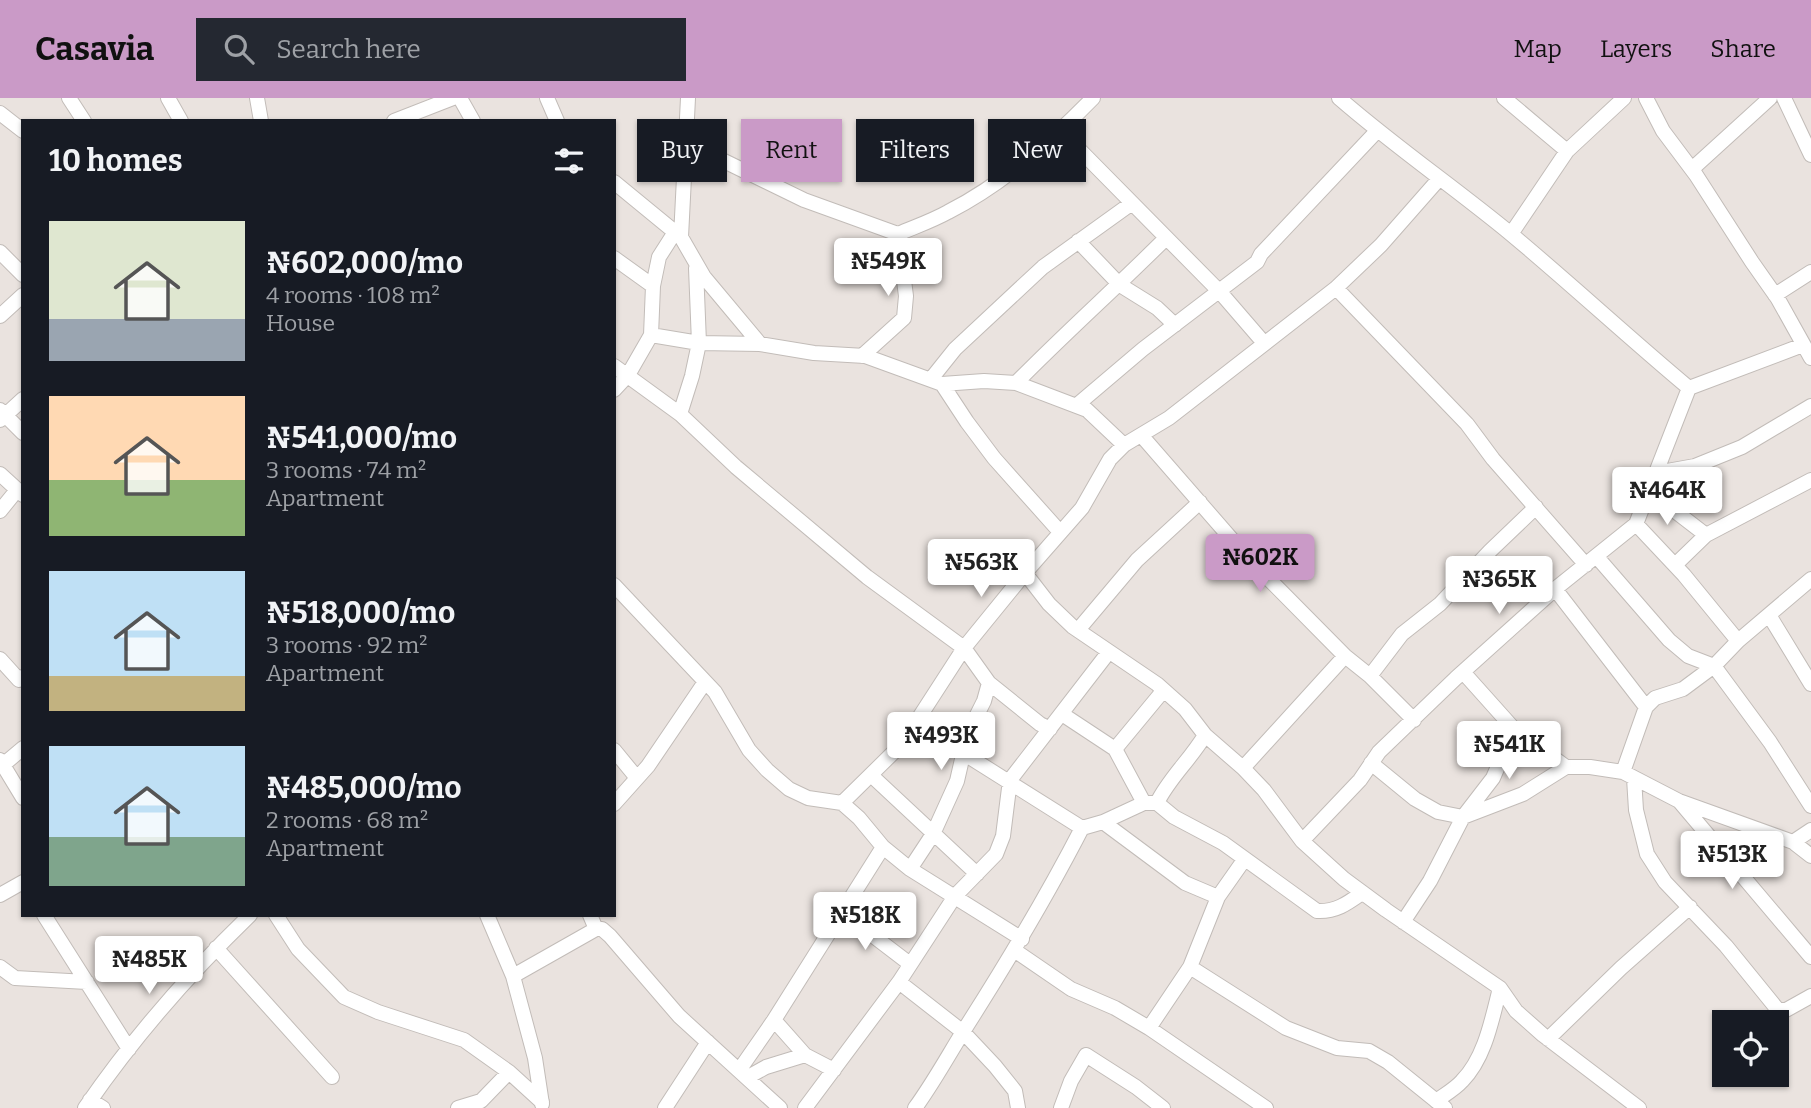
<!DOCTYPE html>
<html lang="en">
<head>
<meta charset="utf-8">
<style>
	body { margin:0; font-family:Bitter,serif; background:#242831; color:#f1f3f6; height:100vh; display:flex; flex-direction:column; font-size:26px; white-space:nowrap }
	* { box-sizing:border-box; margin:0 }
	p { font-size:23px; color:#9ea1a6 }
	.icon { flex:none; width:38px; height:38px; fill:none; stroke:currentColor; stroke-width:2; stroke-linecap:round; stroke-linejoin:round }
	.map { position:relative; flex:1; overflow:hidden }
	.drawer { position:absolute; left:21px; top:21px; width:595px; height:798px; display:flex; flex-direction:column; background:#171b24; border-radius:0px; box-shadow:0 2px 5px #0004 }
	.drawer>* { flex:none }
	.banner { position:absolute; left:637px; top:21px; width:665px; height:63px; display:flex; gap:14px }
	.fabs { position:absolute; left:1712px; top:912px; display:grid; gap:14px }
	.fabs a { display:grid; place-items:center; width:77px; height:77px; border-radius:0px; background:#171b24; box-shadow:0 2px 5px #0004; font-size:35px }
	.price { position:absolute; translate:-50% -60px; padding:0 16px; border-radius:7px; background:#fff; color:#222; font-size:23px; line-height:46px; filter:drop-shadow(0 2px 4px #0008) }
	.price::after { content:''; position:absolute; left:50%; top:42px; width:21px; height:16px; margin-left:-10px; background:inherit; clip-path:polygon(0 0,100% 0,50% 100%) }
	.price.current { background:#ca9ac7; color:#111 }
	ul { padding:0; list-style:none }
	li { display:flex; align-items:center; gap:21px; height:175px; padding:0 28px }
	li span { display:grid; place-items:center; flex:none; width:196px; height:140px; border-radius:0px; color:#555 }
	li>.icon { margin-inline-start:auto }
	span .icon { width:84px; height:84px; fill:#fffc; stroke-width:1 }
	li b { font-size:30px }
	h2 { display:flex; justify-content:space-between; align-items:center; height:84px; padding:0 28px; font-size:30px }
	.pill { padding:0 24px; border-radius:0px; background:#171b24; box-shadow:0 2px 5px #0004; font-size:24px; line-height:63px }
	.pill.current { background:#ca9ac7; color:#111 }
	header { display:flex; align-items:center; gap:42px; box-sizing:border-box; height:98px; padding:0 35px; background:#ca9ac7; color:#111 }
	header strong { font-size:33px }
	nav { display:flex; gap:38px; margin-inline-start:auto; font-size:24px }
	.search { width:490px; height:63px; background:#242831; display:flex; align-items:center; gap:18px; box-sizing:border-box; padding:0 24px; border-radius:0px; color:#9ea1a6; font-size:26px }
	.map>svg:first-child { display:block }
	.lines { fill:none; stroke-linecap:round; stroke-linejoin:round }
	.minor-casing { stroke:#c2bcb8; stroke-width:16 }
	.minor { stroke:#fff; stroke-width:14 }
</style>
</head>
<body>
<header>
<strong>Casavia</strong>
<div class="search"><svg class="icon" aria-label="search" viewBox="0 0 24 24"><circle cx="10" cy="10" r="6"/><path d="M15 15l6 6"/></svg>Search here</div>
<nav><a>Map</a><a>Layers</a><a>Share</a></nav>
</header>
<div class="map">
<svg width="1811" height="1010" viewBox="0 0 1811 1010">
	<rect width="100%" height="100%" fill="#eae3df"/>
	<g class="lines">
		<defs>
			<path id="minor" d="M69,0l15,23
				M168,0l13,23
				M257,0l4,23
				M460,0l13,23
				M547,0l10,23
				M1339,0c55,48 115,89 172,136 60,50 117,103 178,154
				M1504,0l63,53
				M1646,0l17,33 33,44 56,87 26,37 33,59
				M1784,0l27,57
				M0,15l23,18
				M394,23l59,-23
				M1061,33l159,161 44,51
				M685,44l119,58 94,34c16,-7 34,-13 50,-22 55,-28 102,-70 145,-114
				M1692,71l78,-71
				M614,84l67,55 23,40 56,67
				M1511,136l56,-83 57,-53
				M681,139l7,-139
				M1078,143l42,44 37,23 18,17
				M0,154l23,23
				M614,160l39,28
				M1336,190l131,136 26,35 93,106
				M1775,197l36,-23
				M0,218l23,-21
				M651,237l48,8 61,1 54,9 51,3 77,28 42,-3 32,2 71,27 37,35
				M862,258l42,-38 2,-22 -8,-62
				M614,268l66,48 56,53 131,110 97,71 25,35 51,41 10,5
				M931,281l24,-30 88,-82 89,-64
				M1016,285c49,-50 101,-96 150,-145
				M942,286l25,38 27,36 66,74
				M1689,290l114,-43
				M614,292l14,-15 23,-40 2,-49 6,-29 16,-25
				M1077,307l66,-56 114,-87 4,-8 116,-123
				M0,312l23,23
				M680,316l12,-38 7,-33 -3,-75
				M0,322l23,-21
				M1141,337l107,123 97,98 25,20 44,44
				M1656,375l39,-7 47,-19 69,-41
				M0,376l23,21
				M1649,393l57,44
				M0,413l17,-21
				M1636,426l48,51 54,66
				M1597,459l72,83 19,16 26,10 56,76 41,64
				M1675,467l31,-30 105,-55
				M1025,475l24,31 24,23 84,57 28,25 20,26 38,33 21,22 38,51 42,38 42,31 114,78 16,23 27,24 96,73
				M614,487l101,107 34,58 18,20 22,19 19,9 34,5 17,15 24,29 27,22 112,70
				M1555,491l91,118
				M1769,517l42,69
				M1078,532l59,-70 63,-58
				M0,561l19,21 4,-3
				M1463,574l51,57 52,38
				M1370,578l32,-42 38,-30 50,-53 46,-44
				M1062,616l53,35 29,54
				M918,623l45,32 119,75
				M1115,651l48,-58
				M614,652l23,28
				M0,662l23,38
				M1371,665l44,36 23,13 25,5 60,-23 43,-27h24l33,5 56,29 114,41 18,14
				M3,667l20,-17
				M1243,670l102,-112
				M1623,674l23,-65 9,-9 28,-9 31,-23 24,-25 73,-62
				M872,678l105,98
				M1634,680l2,32 11,44 18,28 61,64 52,64h8l25,-14
				M1680,704l131,155
				M842,705l60,-59 62,-96 61,-75 57,-65 28,-49 14,-14 45,-27 167,-130 45,-43 58,-66
				M1157,705c12,-25 34,-44 48,-68
				M614,706l34,-38 57,-84
				M1103,724l82,61 33,14
				M1302,743l58,-61 19,-28 77,-74 99,-89 81,-65 53,-136
				M1793,744l18,-12
				M910,771l23,-35 24,-53 11,-48 16,-32 5,-18
				M0,797l23,-13
				M842,814l68,52
				M44,817l85,134
				M276,817l22,34 46,48 34,15 86,28 45,32 33,30
				M487,817l26,61 22,82 7,46
				M590,817l6,14h6l8,7 69,80 101,92
				M1403,824l27,-41 33,-64 30,-39 21,-49
				M216,850l116,129
				M1014,852l57,39 44,19 34,20 117,80
				M0,869l15,11 72,4
				M1190,869l96,61 51,20 32,3 19,11 57,46
				M513,878l83,-47
				M899,884l64,50 32,34 20,25 3,17
				M774,922l31,35 29,15
				M1149,930l41,-61 28,-70 26,-37
				M1548,941l73,-71 69,-61
				M740,971l34,-49 109,-173
				M748,979l18,-10 39,-12
				M90,1002l13,8
				M1436,1003c8,-6 19,-12 26,-20 23,-23 30,-62 38,-93
				M85,1010c48,-70 104,-134 165,-193
				M458,1010l23,-7 28,-29
				M665,1010l43,-66
				M805,1010l94,-126 56,-86 41,-42 7,-18 7,-56 98,-127
				M915,1010c19,-26 34,-54 51,-81 42,-66 81,-131 116,-199l21,-6 41,-19h13l17,14 49,26 94,68c19,1 31,-8 45,-18
				M1061,1010l10,-27 15,-26 50,32 27,21"/>
		</defs>
		<use href="#minor" class="minor-casing"/>
		<use href="#minor" class="minor"/>
	</g>
</svg>
<div class="fabs">
<a><svg class="icon" aria-label="locate" viewBox="0 0 24 24"><circle cx="12" cy="12" r="6"/><path d="M12 2v4M12 18v4M2 12h4M18 12h4"/></svg></a>
</div>
<b class="price" style="left:888px;top:200px">₦549K</b>
<b class="price" style="left:1667px;top:429px">₦464K</b>
<b class="price current" style="left:1260px;top:496px">₦602K</b>
<b class="price" style="left:981px;top:501px">₦563K</b>
<b class="price" style="left:1499px;top:518px">₦365K</b>
<b class="price" style="left:941px;top:674px">₦493K</b>
<b class="price" style="left:1509px;top:683px">₦541K</b>
<b class="price" style="left:1732px;top:793px">₦513K</b>
<b class="price" style="left:865px;top:854px">₦518K</b>
<b class="price" style="left:149px;top:898px">₦485K</b>
<div class="banner">
<a class="pill">Buy</a>
<a class="pill current">Rent</a>
<a class="pill">Filters</a>
<a class="pill">New</a>
</div>
<section class="drawer">
<h2>10 homes<svg class="icon" aria-label="filters" viewBox="0 0 24 24"><path d="M4 7h16M4 17h16"/><circle cx="9" cy="7" r="2"/><circle cx="15" cy="17" r="2"/></svg></h2>
<ul>
<li><span style="background:linear-gradient(#dfe7d0 70%,#9aa5b1 0)"><svg class="icon" aria-label="home" viewBox="0 0 24 24"><path d="M3 11l9-7 9 7M6 9v11h12V9"/></svg></span><div><b>₦602,000/mo</b><p>4 rooms · 108 m²</p><p>House</p></div></li>
<li><span style="background:linear-gradient(#ffd9b3 60%,#8fb573 0)"><svg class="icon" aria-label="home" viewBox="0 0 24 24"><path d="M3 11l9-7 9 7M6 9v11h12V9"/></svg></span><div><b>₦541,000/mo</b><p>3 rooms · 74 m²</p><p>Apartment</p></div></li>
<li><span style="background:linear-gradient(#bfe0f5 75%,#c2b280 0)"><svg class="icon" aria-label="home" viewBox="0 0 24 24"><path d="M3 11l9-7 9 7M6 9v11h12V9"/></svg></span><div><b>₦518,000/mo</b><p>3 rooms · 92 m²</p><p>Apartment</p></div></li>
<li><span style="background:linear-gradient(#bfe0f5 65%,#7fa58c 0)"><svg class="icon" aria-label="home" viewBox="0 0 24 24"><path d="M3 11l9-7 9 7M6 9v11h12V9"/></svg></span><div><b>₦485,000/mo</b><p>2 rooms · 68 m²</p><p>Apartment</p></div></li>
</ul>
</section>
</div>
</body>
</html>
